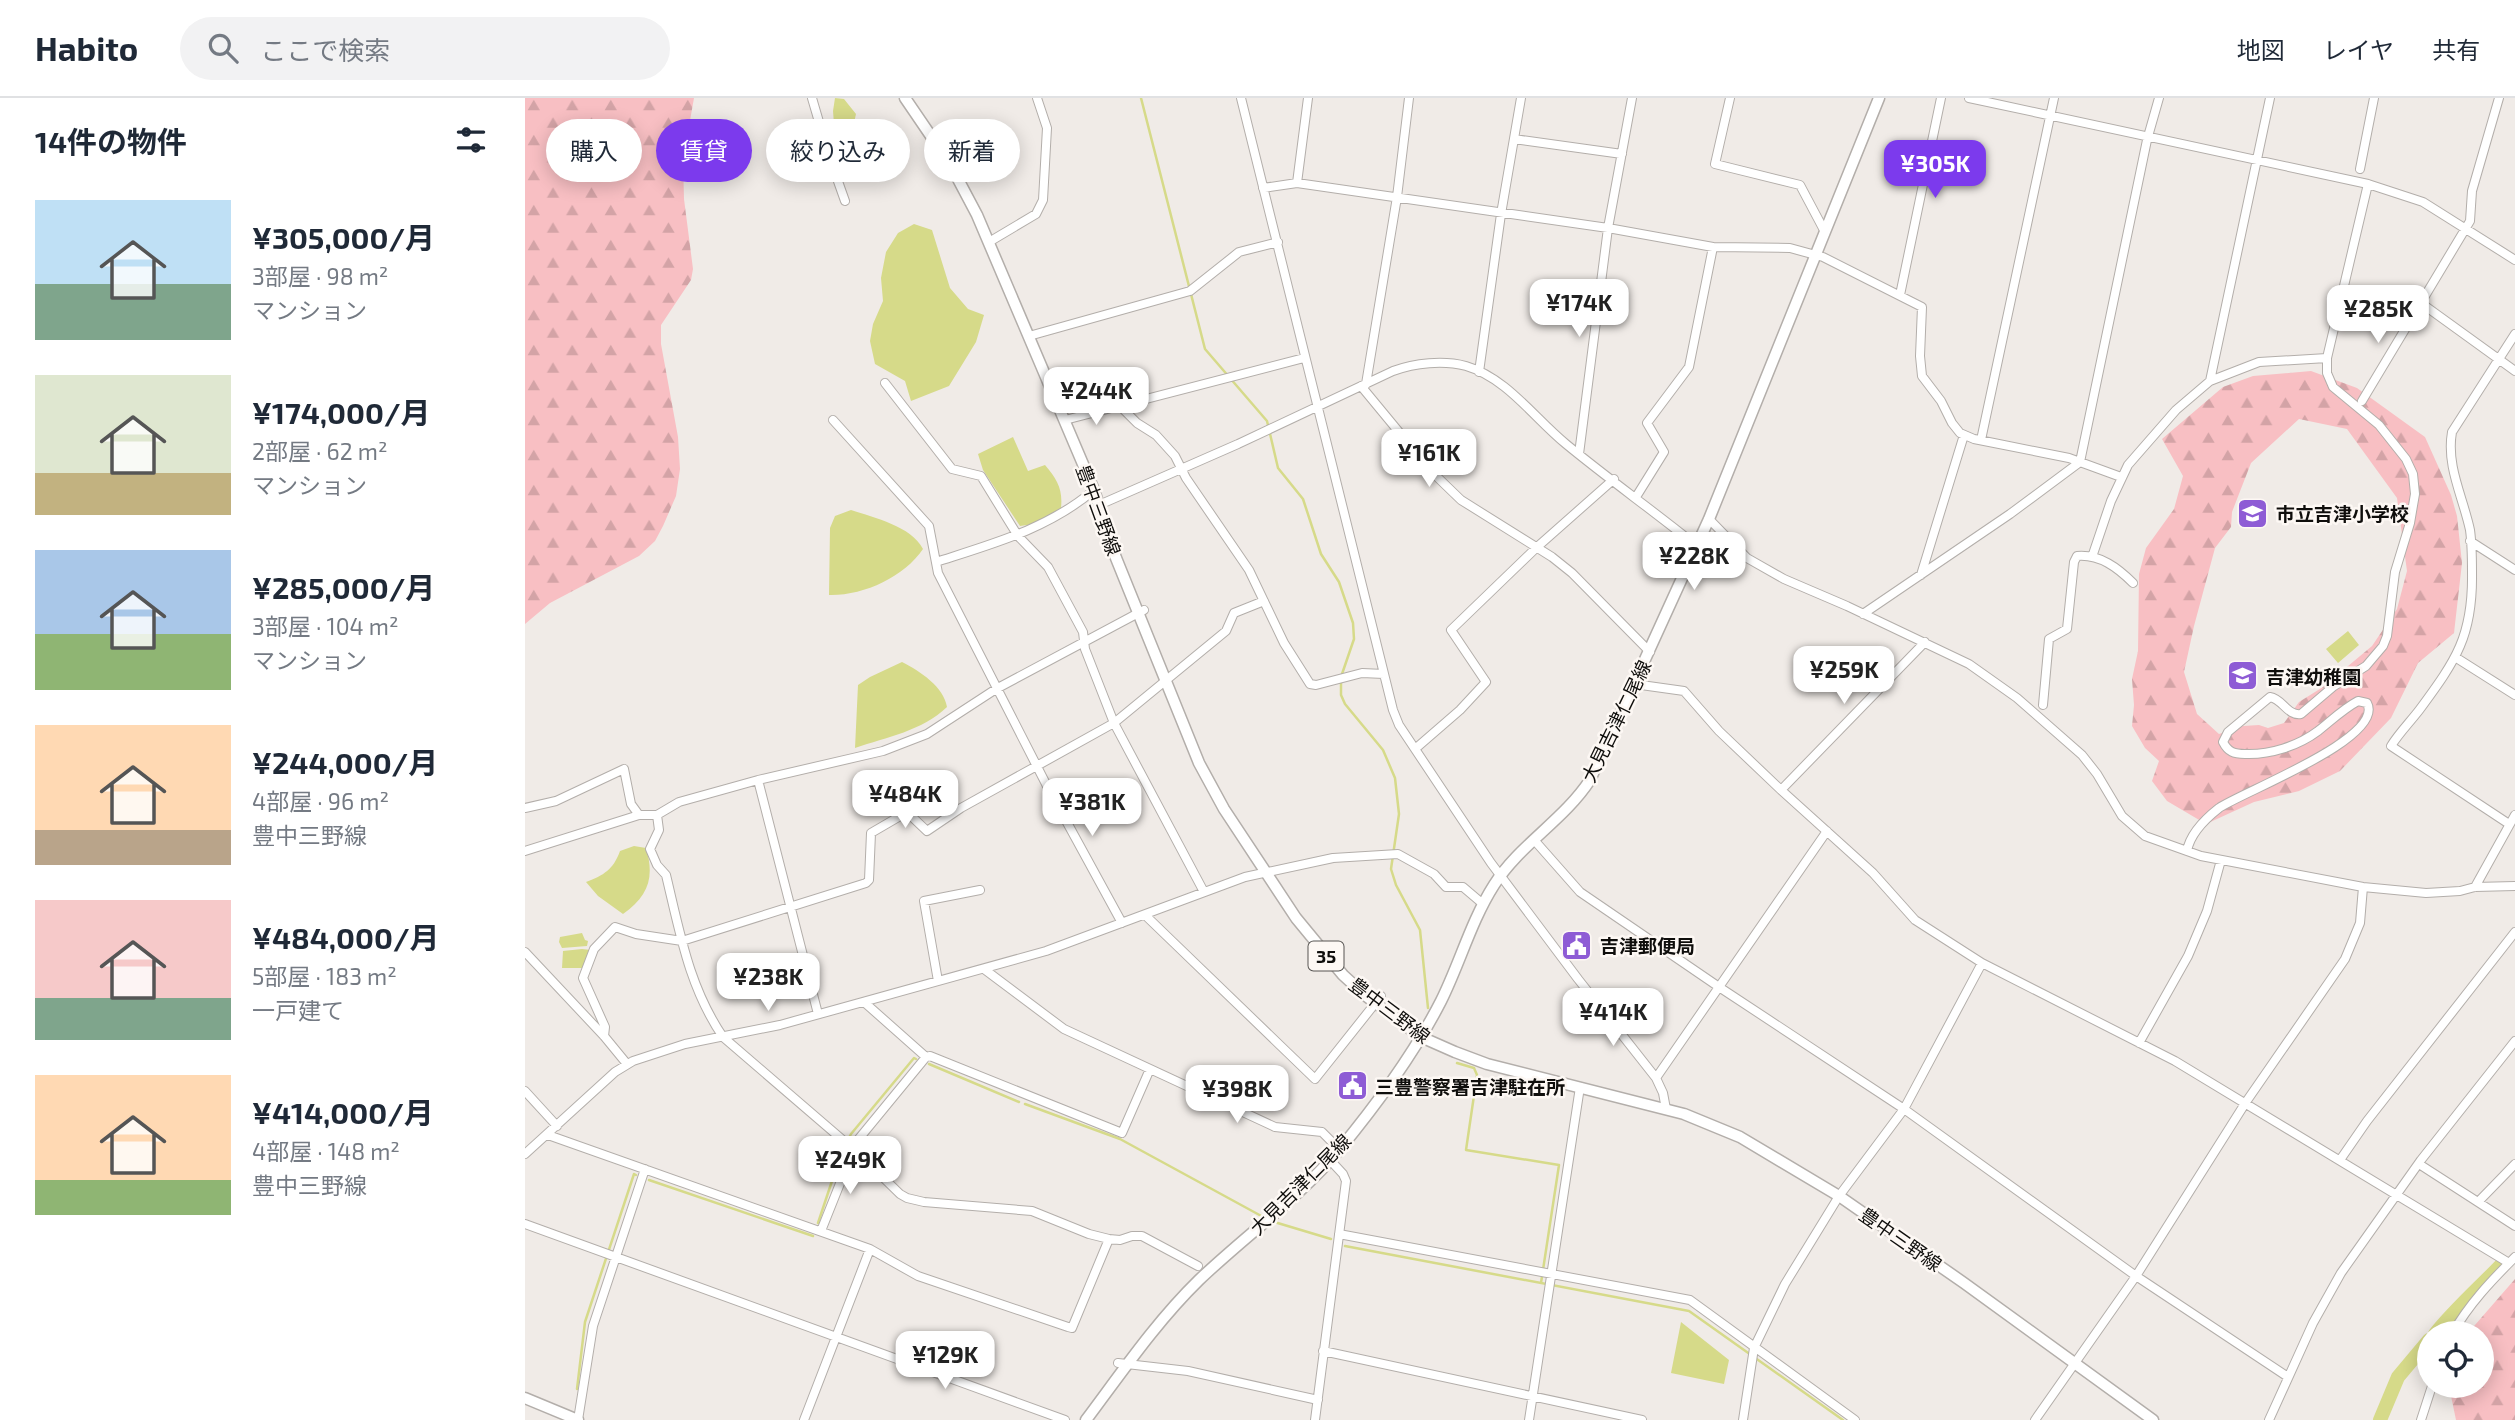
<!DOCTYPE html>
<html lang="ja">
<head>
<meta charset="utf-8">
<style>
	body { margin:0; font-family:"Exo 2","Noto Sans JP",sans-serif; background:#f2f2f3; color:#1f2937; height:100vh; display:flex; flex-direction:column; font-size:26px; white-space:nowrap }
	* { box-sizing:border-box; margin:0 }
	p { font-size:23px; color:#747a83 }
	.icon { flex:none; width:38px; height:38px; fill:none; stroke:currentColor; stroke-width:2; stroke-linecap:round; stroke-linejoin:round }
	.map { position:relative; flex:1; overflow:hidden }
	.details { display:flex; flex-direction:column; background:#fff; width:525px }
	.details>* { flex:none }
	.top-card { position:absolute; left:21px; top:21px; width:665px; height:63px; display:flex; gap:14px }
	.buttons { position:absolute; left:1892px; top:1223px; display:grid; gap:14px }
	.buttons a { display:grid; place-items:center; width:77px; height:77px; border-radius:50%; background:#fff; box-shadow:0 4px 18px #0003; font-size:35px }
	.price { position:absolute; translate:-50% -60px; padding:0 16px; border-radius:14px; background:#fff; color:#222; font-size:23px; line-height:46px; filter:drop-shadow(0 2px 4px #0008) }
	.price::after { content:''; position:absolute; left:50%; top:42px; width:21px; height:16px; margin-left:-10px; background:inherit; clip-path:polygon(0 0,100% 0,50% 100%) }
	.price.current { background:#7c3aed; color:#fff }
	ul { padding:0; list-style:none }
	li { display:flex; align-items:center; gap:21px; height:175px; padding:0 35px }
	li span { display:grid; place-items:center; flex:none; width:196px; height:140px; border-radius:0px; color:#555 }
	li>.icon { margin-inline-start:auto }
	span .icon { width:84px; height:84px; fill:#fffc; stroke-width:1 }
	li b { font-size:30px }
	h2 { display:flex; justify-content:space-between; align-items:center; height:84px; padding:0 35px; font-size:30px }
	.chip { padding:0 24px; border-radius:32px; background:#fff; box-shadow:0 4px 18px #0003; font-size:24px; line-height:63px }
	.chip.current { background:#7c3aed; color:#fff }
	header { display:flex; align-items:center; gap:42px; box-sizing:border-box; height:98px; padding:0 35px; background:#fff; border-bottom:2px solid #e0e1e3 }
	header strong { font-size:33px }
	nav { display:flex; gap:38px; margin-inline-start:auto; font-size:24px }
	.search { width:490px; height:63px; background:#f2f2f3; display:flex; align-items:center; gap:18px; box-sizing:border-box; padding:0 24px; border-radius:38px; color:#747a83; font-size:26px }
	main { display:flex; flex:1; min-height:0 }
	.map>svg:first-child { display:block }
	.forest { fill:url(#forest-firs); fill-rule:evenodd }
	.water { fill:#d6da89 }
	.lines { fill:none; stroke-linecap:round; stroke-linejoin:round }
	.stream { stroke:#d6da89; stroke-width:2.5 }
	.river { stroke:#d6da89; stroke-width:14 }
	.minor-casing { stroke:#b3aeaa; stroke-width:10 }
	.major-casing { stroke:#b3aeaa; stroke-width:13 }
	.minor { stroke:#fff; stroke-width:8 }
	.major { stroke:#fff; stroke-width:10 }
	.labels { text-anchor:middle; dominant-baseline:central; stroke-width:5; stroke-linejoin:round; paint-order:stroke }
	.shield { fill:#fdf8f4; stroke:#565452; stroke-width:2 }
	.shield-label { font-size:18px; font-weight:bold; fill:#0f0e0c }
	.street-label { font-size:19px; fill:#0f0e0c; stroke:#fdf8f4 }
	.poi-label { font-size:19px; font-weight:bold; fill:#0f0e0c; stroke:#fdf8f4; text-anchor:start }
</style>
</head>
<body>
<header>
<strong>Habito</strong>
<div class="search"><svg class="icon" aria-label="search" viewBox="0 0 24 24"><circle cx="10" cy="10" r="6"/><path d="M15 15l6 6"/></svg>ここで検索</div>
<nav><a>地図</a><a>レイヤ</a><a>共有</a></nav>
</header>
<main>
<section class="details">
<h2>14件の物件<svg class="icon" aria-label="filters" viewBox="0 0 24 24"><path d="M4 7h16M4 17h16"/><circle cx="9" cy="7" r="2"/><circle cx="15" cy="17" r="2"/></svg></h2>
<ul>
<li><span style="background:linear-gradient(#bfe0f5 60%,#7fa58c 0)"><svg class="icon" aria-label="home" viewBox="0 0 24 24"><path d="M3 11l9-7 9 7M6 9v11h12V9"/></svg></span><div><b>¥305,000/月</b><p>3部屋 · 98 m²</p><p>マンション</p></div></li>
<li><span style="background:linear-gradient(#dfe7d0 70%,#c2b280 0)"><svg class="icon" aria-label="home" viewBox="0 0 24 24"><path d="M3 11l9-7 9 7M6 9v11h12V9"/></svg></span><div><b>¥174,000/月</b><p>2部屋 · 62 m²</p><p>マンション</p></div></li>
<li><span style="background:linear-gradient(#a9c7e8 60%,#8fb573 0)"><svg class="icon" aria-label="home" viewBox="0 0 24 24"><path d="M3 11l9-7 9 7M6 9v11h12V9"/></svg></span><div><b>¥285,000/月</b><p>3部屋 · 104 m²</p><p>マンション</p></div></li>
<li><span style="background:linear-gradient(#ffd9b3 75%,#b9a48a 0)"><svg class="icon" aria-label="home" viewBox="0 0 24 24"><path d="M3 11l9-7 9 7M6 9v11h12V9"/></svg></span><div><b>¥244,000/月</b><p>4部屋 · 96 m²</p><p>豊中三野線</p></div></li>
<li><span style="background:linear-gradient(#f6c9c9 70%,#7fa58c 0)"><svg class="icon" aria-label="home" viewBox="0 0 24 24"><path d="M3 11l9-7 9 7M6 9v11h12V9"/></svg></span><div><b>¥484,000/月</b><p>5部屋 · 183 m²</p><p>一戸建て</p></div></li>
<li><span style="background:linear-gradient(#ffd9b3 75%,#8fb573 0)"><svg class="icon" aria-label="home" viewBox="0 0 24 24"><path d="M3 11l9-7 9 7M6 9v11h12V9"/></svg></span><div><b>¥414,000/月</b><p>4部屋 · 148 m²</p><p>豊中三野線</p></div></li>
</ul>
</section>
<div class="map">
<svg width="1990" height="1322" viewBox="0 0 1990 1322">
	<defs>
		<pattern id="forest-firs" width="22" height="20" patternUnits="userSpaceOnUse" patternTransform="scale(1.75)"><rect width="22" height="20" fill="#f8bfc3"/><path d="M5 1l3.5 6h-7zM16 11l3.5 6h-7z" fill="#d3a3a6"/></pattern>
	</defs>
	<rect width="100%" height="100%" fill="#f0ebe7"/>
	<path class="forest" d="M0,0h169l-11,62 1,39 9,70 -2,11 -30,45v19l17,93 2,32 -4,27 -13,30 -8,15 -16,15 -89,47 -25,21z
		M1786,273l46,17 68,49 26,58 6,21 5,47 -8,70 -36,30 -27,55 -51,53 -41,20 -45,11 -48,22 -39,-23 -15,-20 7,-20 -14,-13 -13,-22 2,-21 -2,-26 6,-28 1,-77 7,-26 28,-39 9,-33 -21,-37 61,-52 30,-11zM1774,321l48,10 50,69 10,73 -10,38 -25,37 -49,41 -24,15 -15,21 -16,5 -9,-3 -16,1 -24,8 -22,-20 -13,-42 10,-46 21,-78 16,-21 1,-15 19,-49z
		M1990,1181v141h-59l-6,-29 2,-5h29v-52l-13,-1z"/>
	<path class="water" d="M310,0l9,1 12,15 -2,9 -14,14h-5l-2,-26z
		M389,126l18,6 18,58 18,21 16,6 -8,27 -27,44 -38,15 -6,-20 -30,-17 -5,-23 3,-17 10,-23 -2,-23 5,-26 12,-19z
		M488,339l15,34 17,-6c12,14 18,24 16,43l-27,16 -14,2 -37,-56 -5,-16z
		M326,412c24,8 60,16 72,39 -19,28 -60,47 -94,46l1,-67 5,-12z
		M1823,533l11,14 -21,18 -12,-14z
		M377,564c18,9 42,25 45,45 -25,24 -60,30 -92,41l3,-63 12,-8z
		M109,748l12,2c9,30 2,48 -23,66l-25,-18 -12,-14c18,-7 27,-12 34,-31z
		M57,835l3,7 3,1 -1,5 -25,2 -3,-6 1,-5z
		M57,851l9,1 -6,18h-23l1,-17z
		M1156,1224l48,38 -5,24 -53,-11z"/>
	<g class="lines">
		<path class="stream" d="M616,0l64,251 62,72 11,47 25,31 18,55 18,28 14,41 1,16 -12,35
			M816,583v14l4,9 38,46 12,28 4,36 -8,55 5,16 24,45 8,78
			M932,965l17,5 3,7 -11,75 93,15 -18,118
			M404,966l90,38
			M500,1006l95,35 145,79
			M124,1082l164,56
			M746,1123l60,18
			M293,1125l24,-72 9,-17 63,-76 2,1
			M820,1148l344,65 154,109
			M52,1291l8,-67 49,-148 2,1"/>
		<path class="river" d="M1910,1236c20,-25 44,-46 66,-69
			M1855,1322l18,-43 31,-37"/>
		<defs>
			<path id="minor" d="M287,0l17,58 16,45
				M716,0c50,204 102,408 152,612l6,15 92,138 87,116 78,99 7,15 3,16
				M1205,0l-15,66 85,21 25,47
				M1444,0l399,86 55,18 92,58
				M989,41l108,15
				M1835,71l14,-71
				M772,85l11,-85
				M738,90l34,-5 311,45 105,19 77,1 33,9 99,50 -2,49 2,20 19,25 11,22 8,10 14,6 95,19 52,19
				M464,144l47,-28 7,-14 4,-72 -10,-30
				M1375,197l41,-197
				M1896,205l94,68
				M504,238l161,-45 49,-39 39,-10
				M954,274l22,-158 20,-116
				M1685,283l60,-283
				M360,285l67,86 29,7 37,60 30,31 35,65 2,17 29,74 90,169
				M841,286l31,-187 12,-99
				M836,288l71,86 29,28 91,57 20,16 78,79
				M1837,303l108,-180 2,-30 27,-93
				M594,307l18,18 19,12 19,21 11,22 63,92 35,73 26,41 6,1 46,-12 22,1
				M308,322l96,106 9,47 108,211 76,139
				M540,322l239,-62
				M1456,342l73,-342
				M1054,356l29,-226 24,-130
				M1111,399l28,-45 -17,-29 42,-56 24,-120
				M574,407l139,-61 155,-73c22,-8 50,-11 73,-5 41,12 68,52 100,78 40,33 82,63 122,95
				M1184,421l38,39 37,21 63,27 122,58 48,34 65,57 15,19 25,42 23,20 56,20 162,31 63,6 34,-2 15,-4 40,-1
				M1945,443l45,29
				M1567,459l19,-56 17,-36 48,-55 34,-29 49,-19 68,-4
				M411,464c56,-18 112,-33 158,-72
				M1396,477l43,-140
				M1338,516l147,-100 70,-52 67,-322 12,-42
				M1930,559l60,38
				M1109,586l50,7 35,40 62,59 92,83 42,47 67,43 193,98 334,202
				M1518,607l6,-66 18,-10 7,-67 3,-6c23,-2 41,12 56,27
				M890,651l45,-39 26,-28 -35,-52 85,-82 78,-69
				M233,682l60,234
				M1256,692l144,-148
				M0,710l31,-7 68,-32 7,35 8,11
				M132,717l2,15 -9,19 7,16 9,10c14,58 23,112 57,162l136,117 41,40 7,4 17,4 108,9 57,23 20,5 11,1 12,-4h10l56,30
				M1984,726l-118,-78c8,-13 20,-25 29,-37 36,-49 53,-73 52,-136 0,-14 0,-29 -2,-43 -7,-33 -24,-64 -18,-98l63,-98
				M1010,743l45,51 139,95 185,122 232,167 152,101
				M0,753l114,-36h18l22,-13 79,-22 125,-29 44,-17 69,-45 148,-79
				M1662,753c3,-17 18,-32 32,-43 23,-16 167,-70 148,-105l-9,-2c-15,8 -26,19 -40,30 -20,15 -48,24 -73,23 -11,0 -17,-2 -22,-12l5,-10 42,-35c13,2 17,19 31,17l33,-28 32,-20 17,-20 4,-10 8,-64 15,-49 5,-29 -2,-20 -7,-15 -27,-34 -46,-38 -6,-14v-15l41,-174
				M1950,789l40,-72
				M620,817l170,164 66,-83
				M0,854l79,84 23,28
				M459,871l80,60 211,98 47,5 17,17
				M413,883l-14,-80 56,-11
				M339,904l62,55 4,-1 192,77 28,-64
				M79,938l1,-9 -22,-49 11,-29 21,-22 21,7 46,7 184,-58 3,-3 2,-47 36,-21 20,19 34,-23 153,-85 112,-92 8,-18 30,-12
				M1614,945l49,-87 19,-45 14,-51
				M1131,980l171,-247
				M0,993l32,35
				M23,1037l322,114 48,27 150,51 4,1 37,-89
				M0,1056l90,-82 18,-11 52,-17 95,-19 266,-74 199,-74 88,-19 65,-4 36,20 12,13h17l20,17
				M1815,1062l27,-39 148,-189
				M1894,1066l96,62
				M1954,1103l36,-37
				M0,1126l540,196
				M296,1133l36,-90 69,-84
				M814,1136l351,66 165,120
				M1927,1236c17,-30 39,-53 63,-77
				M798,1253l319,69
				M593,1265l70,8 130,29
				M53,1322l15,-94 52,-157
				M279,1322l66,-171
				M790,1322l31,-239 -3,-7 -13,-14
				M1004,1322l51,-333
				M1218,1322l11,-72 31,-64 54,-88 65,-87 78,-146
				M1510,1322l101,-144 110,-174 99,-143 15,-36 3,-36
				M1744,1322l44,-97 28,-50 80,-113 94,-119
				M1896,1322l11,-34"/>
			<path id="major" d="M380,0l45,66 27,51 117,275 22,68 83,205 25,46 72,109 47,57 23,21 55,41 34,15 32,12 197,50 56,23 99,59 125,87 189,137
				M0,1300l53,22
				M561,1322c36,-48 70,-98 113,-140 46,-44 100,-82 140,-130 38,-46 75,-96 102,-149 19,-38 30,-80 53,-116 25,-40 70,-65 96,-105l119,-261 170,-421"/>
		</defs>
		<use href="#minor" class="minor-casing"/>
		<use href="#major" class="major-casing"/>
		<use href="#minor" class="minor"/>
		<use href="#major" class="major"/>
	</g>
	<defs>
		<symbol id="school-square" viewBox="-11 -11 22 22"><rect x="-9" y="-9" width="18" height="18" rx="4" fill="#8e5cd5" stroke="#fdf8f4"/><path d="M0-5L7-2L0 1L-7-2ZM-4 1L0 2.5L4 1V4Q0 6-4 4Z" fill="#fff"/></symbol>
		<symbol id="civic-square" viewBox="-11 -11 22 22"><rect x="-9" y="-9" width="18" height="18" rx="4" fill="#8e5cd5" stroke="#fdf8f4"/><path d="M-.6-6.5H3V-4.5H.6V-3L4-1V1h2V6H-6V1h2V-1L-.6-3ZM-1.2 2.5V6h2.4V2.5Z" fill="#fff"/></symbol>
	</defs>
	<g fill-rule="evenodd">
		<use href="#school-square" x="1710" y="398" width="35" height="35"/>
		<use href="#school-square" x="1700" y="560" width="35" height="35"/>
		<use href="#civic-square" x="1034" y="830" width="35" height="35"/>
		<use href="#civic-square" x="810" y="970" width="35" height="35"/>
	</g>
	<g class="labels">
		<rect class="shield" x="783.5" y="843.5" width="35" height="29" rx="5"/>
		<g class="shield-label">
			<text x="801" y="858">35</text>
		</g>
		<g class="street-label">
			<text transform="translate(574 412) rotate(70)">豊中三野線</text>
			<text transform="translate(1091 623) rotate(-64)">大見吉津仁尾線</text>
			<text transform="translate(865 912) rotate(37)">豊中三野線</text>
			<text transform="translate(775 1086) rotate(-45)">大見吉津仁尾線</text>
			<text transform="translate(1376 1141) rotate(35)">豊中三野線</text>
		</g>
		<g class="poi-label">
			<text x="1751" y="415">市立吉津小学校</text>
			<text x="1741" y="578">吉津幼稚園</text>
			<text x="1075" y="847">吉津郵便局</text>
			<text x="850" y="988">三豊警察署吉津駐在所</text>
		</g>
	</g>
</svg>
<div class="buttons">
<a><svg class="icon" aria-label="locate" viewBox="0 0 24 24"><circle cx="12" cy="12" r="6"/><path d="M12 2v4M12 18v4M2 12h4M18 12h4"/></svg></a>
</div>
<b class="price current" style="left:1410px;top:102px">¥305K</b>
<b class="price" style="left:1054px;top:241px">¥174K</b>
<b class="price" style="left:1853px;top:247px">¥285K</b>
<b class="price" style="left:571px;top:329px">¥244K</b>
<b class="price" style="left:904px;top:391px">¥161K</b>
<b class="price" style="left:1169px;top:494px">¥228K</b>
<b class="price" style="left:1319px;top:608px">¥259K</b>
<b class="price" style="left:380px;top:732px">¥484K</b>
<b class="price" style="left:567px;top:740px">¥381K</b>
<b class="price" style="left:243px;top:915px">¥238K</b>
<b class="price" style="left:1088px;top:950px">¥414K</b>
<b class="price" style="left:712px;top:1027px">¥398K</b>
<b class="price" style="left:325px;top:1098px">¥249K</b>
<b class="price" style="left:420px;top:1293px">¥129K</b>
<div class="top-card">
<a class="chip">購入</a>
<a class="chip current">賃貸</a>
<a class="chip">絞り込み</a>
<a class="chip">新着</a>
</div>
</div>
</main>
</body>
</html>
